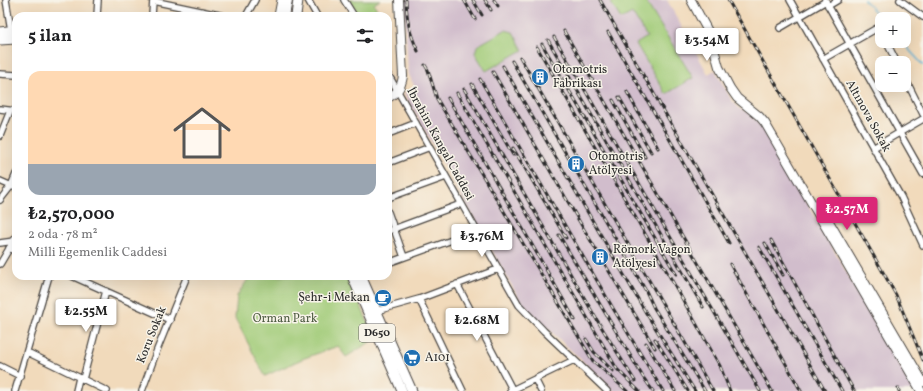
<!DOCTYPE html>
<html lang="tr">
<head>
<meta charset="utf-8">
<style>
	body { margin:0; font-family:Vollkorn,serif; background:#f6f6f6; color:#202124; height:100vh; display:flex; flex-direction:column; font-size:15px; white-space:nowrap }
	* { box-sizing:border-box; margin:0 }
	p { font-size:13px; color:#757577 }
	.icon { flex:none; width:22px; height:22px; fill:none; stroke:currentColor; stroke-width:2; stroke-linecap:round; stroke-linejoin:round }
	.map { position:relative; flex:1; overflow:hidden }
	.panel { position:absolute; left:12px; top:12px; width:380px; height:268px; display:flex; flex-direction:column; background:#fff; border-radius:12px; box-shadow:0 4px 16px #0002 }
	.panel>* { flex:none }
	.fabs { position:absolute; left:875px; top:12px; display:grid; gap:8px }
	.fabs a { display:grid; place-items:center; width:36px; height:36px; border-radius:8px; background:#fff; box-shadow:0 4px 16px #0002; font-size:20px }
	.price { position:absolute; translate:-50% -34px; padding:0 9px; border-radius:4px; background:#fff; color:#222; font-size:13px; line-height:26px; filter:drop-shadow(0 1px 2px #0008) }
	.price::after { content:''; position:absolute; left:50%; top:24px; width:12px; height:9px; margin-left:-6px; background:inherit; clip-path:polygon(0 0,100% 0,50% 100%) }
	.price.active { background:#db2777; color:#fff }
	ul { padding:0; list-style:none }
	li { display:grid; align-content:center; gap:8px; height:212px; padding:0 16px }
	li+li { border-top:1px solid #e0e0e0 }
	li span { display:grid; place-items:center; height:124px; border-radius:12px; color:#555 }
	li>.icon { margin-inline-start:auto }
	span .icon { width:72px; height:72px; fill:#fffc; stroke-width:1 }
	li b { font-size:17px }
	h2 { display:flex; justify-content:space-between; align-items:center; height:48px; padding:0 16px; font-size:17px }
	.map>svg:first-child { display:block }
	.industrial { fill:#d1bdcc }
	.green { fill:#a0cb77; stroke:#667b51 }
	.lines { fill:none; stroke-linecap:round; stroke-linejoin:round }
	.stream { stroke:#58b1d6; stroke-width:1.5 }
	.street-casing { stroke:#494541; stroke-width:8 }
	.secondary-casing { stroke:#494541; stroke-width:10 }
	.primary-casing { stroke:#494541; stroke-width:11 }
	.street { stroke:#fff; stroke-width:5.5 }
	.secondary { stroke:#fff; stroke-width:8 }
	.primary { stroke:#fff; stroke-width:9 }
	.rail-casing { stroke:#2b2b2b; stroke-width:3 }
	.rail { stroke:#f7f3e8; stroke-width:1.5; stroke-dasharray:4.5; stroke-linecap:butt }
	.labels { text-anchor:middle; dominant-baseline:central; stroke-width:3; stroke-linejoin:round; paint-order:stroke }
	.shield { fill:#f7f3e8; stroke:#686764; stroke-width:1 }
	.shield-label { font-size:11px; font-weight:bold; fill:#2b2b2b }
	.poi-label { font-size:12px; fill:#2b2b2b; stroke:#f7f3e8; text-anchor:start }
	.street-label { font-size:12px; fill:#2b2b2b; stroke:#f7f3e8 }
	.park-label { font-size:12px; fill:#4e5b42; stroke:#f7f3e8 }
</style>
</head>
<body>
<div class="map">
<svg width="923" height="391" viewBox="0 0 923 391">
	<rect width="100%" height="100%" fill="#f7f3e8"/>
	<filter id="ink" filterUnits="userSpaceOnUse"><feTurbulence type="fractalNoise" baseFrequency=".025" numOctaves="2"/><feDisplacementMap in="SourceGraphic" scale="8" xChannelSelector="R" yChannelSelector="G"/><feConvolveMatrix kernelMatrix="1 2 1 2 8 2 1 2 1" color-interpolation-filters="sRGB"/></filter>
	<filter id="wash" filterUnits="userSpaceOnUse"><feTurbulence type="fractalNoise" baseFrequency=".012" numOctaves="4" result="noise"/><feDisplacementMap in="SourceGraphic" scale="16" xChannelSelector="R" yChannelSelector="G"/><feGaussianBlur stdDeviation="0.9" result="paint"/><feColorMatrix in="noise" values="0 0 0 0 0 0 0 0 0 0 0 0 0 0 0 0 0 1.4 0 .05"/><feComposite in="paint" operator="in"/></filter>
	<g filter="url(#wash)">
		<rect width="100%" height="100%" fill="#f1dabb"/>
		<path class="industrial" d="M404,0h263l41,74 7,-4 17,31 8,8 10,4 16,20 149,258h-301l-92,-87 -118,-211 11,-5 -7,-16z"/>
		<path class="green" d="M349,0h31l-6,4 7,12h-22z
			M615,0h30l48,78 -27,16 -30,-50 11,-7 -15,-24 -11,6 -10,-16z
			M505,30l8,2 10,18 -37,21 -11,-18 2,-7z
			M250,276h98l27,63 -29,18 -8,-11 -36,13 -37,17 -30,-58 2,-22z"/>
		<g class="lines">
			<path class="stream" d="M864,0l18,19
				M901,41l22,24"/>
		</g>
	</g>
	<g filter="url(#ink)">
		<g class="lines">
			<defs>
				<path id="street" d="M6,0l5,30
					M308,0l9,16
					M344,0l10,16
					M790,0l111,197 22,48
					M825,0l98,174
					M900,0l23,17
					M153,1l71,15
					M828,6l10,-6
					M97,16l1,-16
					M152,16l1,-16
					M246,16l9,-16
					M780,28l46,-27
					M886,41l11,22
					M823,59l56,-32 3,6
					M0,74l16,1
					M388,74l131,231 25,26 63,60
					M904,76l19,38
					M0,109l16,2
					M388,134l28,-11
					M0,136l10,-25
					M873,148l50,-29
					M388,163l42,-16
					M0,181l16,7
					M388,198l58,-21
					M0,200l11,-14 5,-12
					M388,212l16,45
					M388,231l73,-27
					M0,243l14,-2
					M9,248l7,3
					M388,263l89,-32
					M0,264l16,-27
					M72,276l98,44
					M457,284l56,107
					M419,299l44,92
					M376,311l43,-12 79,-30
					M27,352l80,39
					M0,366l20,10
					M83,379l23,-88
					M535,379l6,12
					M15,391l34,-115
					M76,391l3,-13
					M142,391l15,-41 30,-74
					M510,391l64,-31"/>
				<path id="secondary" d="M691,0l19,35 9,32 11,21 7,10 22,18 6,7 156,268
					M285,16l3,-16
					M388,98c10,-6 13,-10 15,-22l-4,-76
					M827,218l96,164"/>
				<path id="primary" d="M279,16l3,-16
					M296,16l2,-16
					M0,32l16,-2
					M0,40l16,-1
					M352,276l50,115
					M361,276l51,115"/>
			</defs>
			<use href="#street" class="street-casing"/>
			<use href="#secondary" class="secondary-casing"/>
			<use href="#primary" class="primary-casing"/>
			<use href="#street" class="street"/>
			<use href="#secondary" class="secondary"/>
			<use href="#primary" class="primary"/>
			<defs>
				<path id="rail" d="M406,0c1,21 3,32 12,51
					M464,0l11,19
					M473,0l9,15
					M485,0l6,10
					M494,0l4,6
					M600,0l225,391
					M728,0l168,295 27,65
					M564,31l208,360
					M608,32l121,211
					M554,37l206,354
					M548,40l155,267
					M542,44l134,230
					M537,47l133,230 50,89 10,25
					M520,57l193,334
					M512,61l134,230 8,17 51,83
					M425,65l3,5 9,29 156,262 34,30
					M503,66l143,247 49,78
					M493,72l89,154 73,122
					M480,79l134,231 49,81
					M472,84l41,71
					M464,89l133,231 38,61
					M627,92l31,56
					M457,93l160,276 22,22
					M619,97l32,55
					M448,98l127,222
					M613,100l32,57
					M513,148l53,90
					M559,235l84,142 10,14
					M771,240l83,151
					M765,243l18,32
					M759,247l83,144
					M730,264l71,127
					M586,339l8,13 19,19
					M655,339l33,52
					M646,343l29,48
					M898,388l1,3"/>
			</defs>
			<use href="#rail" class="rail-casing"/>
			<use href="#rail" class="rail"/>
		</g>
	</g>
	<defs>
		<symbol id="building-disc" viewBox="-11 -11 22 22"><circle r="9.5" fill="#1f6fb2" stroke="#f7f3e8"/><path d="M-4-6H4V6H1V3H-1V6H-4ZM-2.5-4.3h1.7v1.8h-1.7ZM.8-4.3h1.7v1.8H.8ZM-2.5-1h1.7V.8h-1.7ZM.8-1h1.7V.8H.8Z" fill="#fff"/></symbol>
		<symbol id="cafe-disc" viewBox="-11 -11 22 22"><circle r="9.5" fill="#1f6fb2" stroke="#f7f3e8"/><path d="M-5.5-4.5H6V0H3Q3 3.5 0 3.5H-2.5Q-5.5 3.5-5.5 0ZM3-3.2v2h1.7v-2ZM-6 4.5H4V6H-6Z" fill="#fff"/></symbol>
		<symbol id="supermarket-disc" viewBox="-11 -11 22 22"><circle r="9.5" fill="#1f6fb2" stroke="#f7f3e8"/><path d="M-6-5.5h2.5l.6 2H6L4.5 2H-2.5L-4.4-4H-6ZM-1.5 3.2a1.3 1.3 0 1 0 .1 0ZM3 3.2a1.3 1.3 0 1 0 .1 0Z" fill="#fff"/></symbol>
	</defs>
	<g fill-rule="evenodd">
		<use href="#building-disc" x="530" y="67" width="20" height="20"/>
		<use href="#building-disc" x="566" y="154" width="20" height="20"/>
		<use href="#building-disc" x="590" y="247" width="20" height="20"/>
		<use href="#cafe-disc" x="373" y="288" width="20" height="20"/>
		<use href="#supermarket-disc" x="402" y="348" width="20" height="20"/>
	</g>
	<g class="labels">
		<rect class="shield" x="359" y="324" width="36" height="18" rx="3"/>
		<g class="shield-label">
			<text x="377" y="333">D650</text>
		</g>
		<g class="poi-label">
			<text x="553" y="70">Otomotris<tspan x="553" dy="14">Fabrikası</tspan></text>
			<text x="589" y="157">Otomotris<tspan x="589" dy="14">Atölyesi</tspan></text>
			<text x="613" y="250">Römork Vagon<tspan x="613" dy="14">Atölyesi</tspan></text>
			<text x="370" y="298" text-anchor="end">Şehr-i Mekan</text>
			<text x="425" y="358">A101</text>
		</g>
		<g class="street-label">
			<text transform="translate(868 116) rotate(61)">Altınova Sokak</text>
			<text transform="translate(440 144) rotate(61)">İbrahim Kangal Caddesi</text>
			<text transform="translate(152 335) rotate(-68)">Koru Sokak</text>
		</g>
		<g class="park-label">
			<text x="285" y="319">Orman Park</text>
		</g>
	</g>
</svg>
<div class="fabs">
<a>+</a>
<a>−</a>
</div>
<b class="price" style="left:707px;top:62px">₺3.54M</b>
<b class="price active" style="left:847px;top:231px">₺2.57M</b>
<b class="price" style="left:482px;top:258px">₺3.76M</b>
<b class="price" style="left:86px;top:333px">₺2.55M</b>
<b class="price" style="left:477px;top:342px">₺2.68M</b>
<section class="panel">
<h2>5 ilan<svg class="icon" aria-label="filters" viewBox="0 0 24 24"><path d="M4 7h16M4 17h16"/><circle cx="9" cy="7" r="2"/><circle cx="15" cy="17" r="2"/></svg></h2>
<ul>
<li><span style="background:linear-gradient(#ffd9b3 75%,#9aa5b1 0)"><svg class="icon" aria-label="home" viewBox="0 0 24 24"><path d="M3 11l9-7 9 7M6 9v11h12V9"/></svg></span><div><b>₺2,570,000</b><p>2 oda · 78 m²</p><p>Milli Egemenlik Caddesi</p></div></li>
</ul>
</section>
</div>
</body>
</html>
